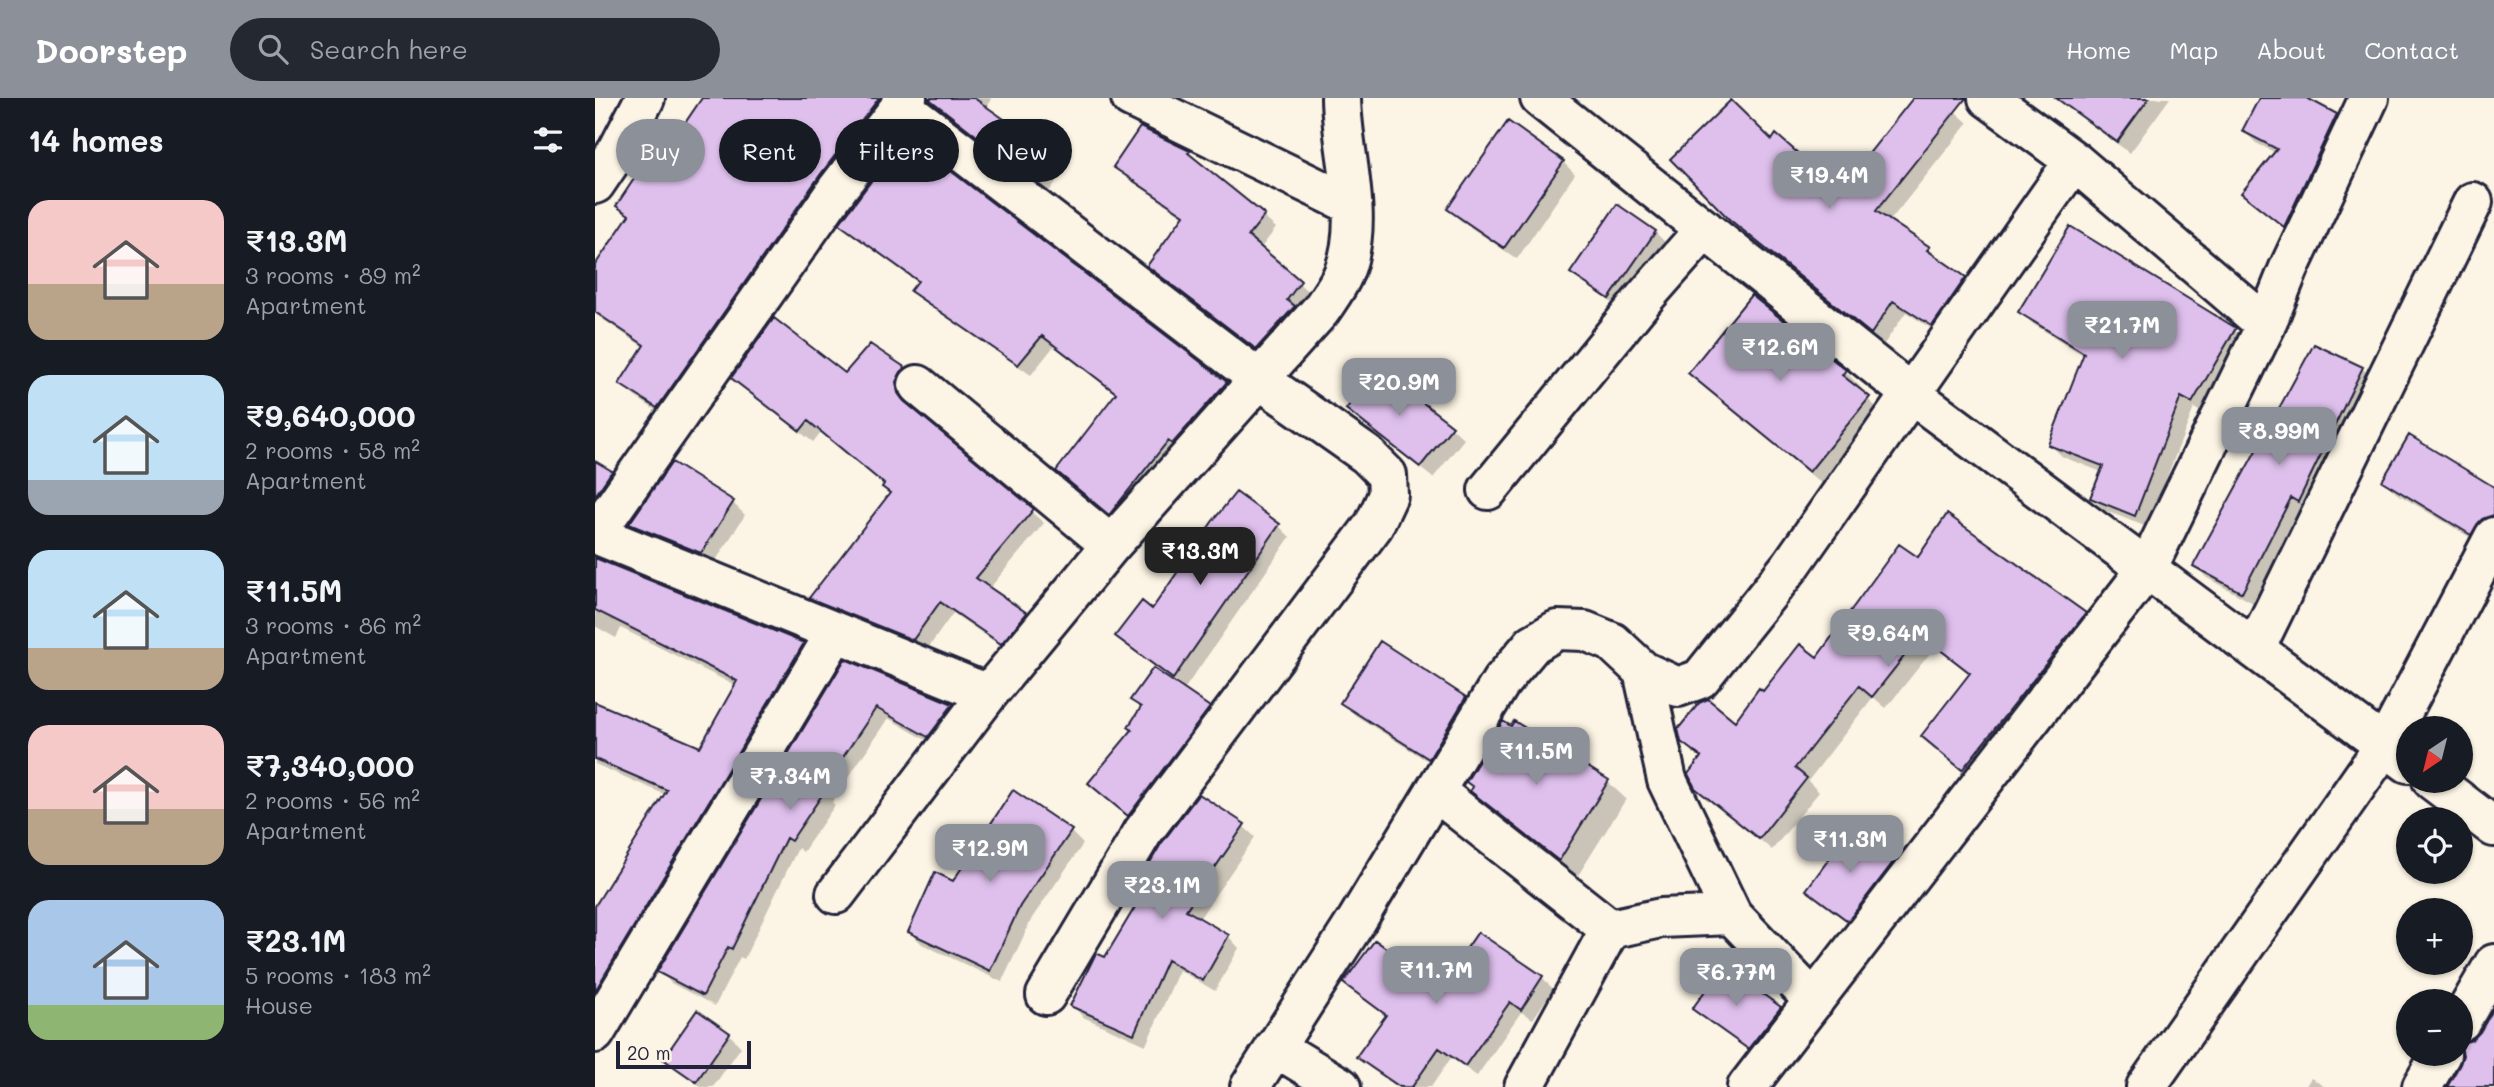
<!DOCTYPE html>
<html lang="en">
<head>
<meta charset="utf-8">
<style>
	body { margin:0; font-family:Mali,sans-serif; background:#242831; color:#f1f3f6; height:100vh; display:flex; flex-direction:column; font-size:26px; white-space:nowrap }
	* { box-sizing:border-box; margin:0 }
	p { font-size:23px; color:#9ea1a6 }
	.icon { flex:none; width:38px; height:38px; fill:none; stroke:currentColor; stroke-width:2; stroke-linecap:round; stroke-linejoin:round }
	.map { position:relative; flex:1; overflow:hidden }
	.sheet { display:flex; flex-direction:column; background:#171b24; width:595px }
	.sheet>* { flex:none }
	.guide { position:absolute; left:21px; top:21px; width:665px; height:63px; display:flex; gap:14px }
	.needle { width:46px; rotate:215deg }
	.fabs { position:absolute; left:1801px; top:618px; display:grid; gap:14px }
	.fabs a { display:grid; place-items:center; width:77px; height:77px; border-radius:50%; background:#171b24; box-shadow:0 2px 5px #0004; font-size:35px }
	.scale { position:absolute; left:21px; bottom:18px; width:135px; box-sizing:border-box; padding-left:7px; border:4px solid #22223b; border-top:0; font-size:19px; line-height:24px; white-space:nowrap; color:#22223b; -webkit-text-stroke:5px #fcf5e5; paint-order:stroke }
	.price { position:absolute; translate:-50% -60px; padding:0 16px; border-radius:14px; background:#8c9099; color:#fff; font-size:23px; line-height:46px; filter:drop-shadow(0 2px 4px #0008) }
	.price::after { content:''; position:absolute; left:50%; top:42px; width:21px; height:16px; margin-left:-10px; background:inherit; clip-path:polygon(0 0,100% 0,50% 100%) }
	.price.selected { background:#222; color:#fff }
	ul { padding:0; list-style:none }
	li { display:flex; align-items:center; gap:21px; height:175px; padding:0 28px }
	li span { display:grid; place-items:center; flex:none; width:196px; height:140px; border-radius:21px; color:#555 }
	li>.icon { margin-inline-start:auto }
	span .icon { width:84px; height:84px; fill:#fffc; stroke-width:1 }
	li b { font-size:30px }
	h2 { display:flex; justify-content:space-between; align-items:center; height:84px; padding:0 28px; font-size:30px }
	.chip { padding:0 24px; border-radius:32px; background:#171b24; box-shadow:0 2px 5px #0004; font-size:24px; line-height:63px }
	.chip.selected { background:#8c9099; color:#fff }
	header { display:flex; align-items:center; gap:42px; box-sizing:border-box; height:98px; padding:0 35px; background:#8c9099; color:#fff }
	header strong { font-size:33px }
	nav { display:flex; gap:38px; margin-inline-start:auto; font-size:24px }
	.search { width:490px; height:63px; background:#242831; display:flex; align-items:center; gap:18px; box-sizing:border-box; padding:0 24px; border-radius:38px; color:#9ea1a6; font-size:26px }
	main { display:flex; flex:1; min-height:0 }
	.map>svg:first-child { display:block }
	.shadow { fill:#0003 }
	.building { fill:#dfc0ed; stroke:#22223b; stroke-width:2 }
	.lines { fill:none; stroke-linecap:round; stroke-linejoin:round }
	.street-casing { stroke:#22223b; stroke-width:44 }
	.street { stroke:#fcf5e5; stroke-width:38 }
</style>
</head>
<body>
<header>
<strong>Doorstep</strong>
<div class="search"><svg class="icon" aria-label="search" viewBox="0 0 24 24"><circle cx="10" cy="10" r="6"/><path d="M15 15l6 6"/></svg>Search here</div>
<nav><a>Home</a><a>Map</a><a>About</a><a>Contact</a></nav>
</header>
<main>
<section class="sheet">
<h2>14 homes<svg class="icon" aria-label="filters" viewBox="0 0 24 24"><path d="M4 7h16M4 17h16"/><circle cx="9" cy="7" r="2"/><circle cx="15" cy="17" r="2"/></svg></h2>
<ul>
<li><span style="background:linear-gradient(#f6c9c9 60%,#b9a48a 0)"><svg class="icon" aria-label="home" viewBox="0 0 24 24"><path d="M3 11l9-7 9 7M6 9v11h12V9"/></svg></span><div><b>₹13.3M</b><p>3 rooms · 89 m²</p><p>Apartment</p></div></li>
<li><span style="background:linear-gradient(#bfe0f5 75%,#9aa5b1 0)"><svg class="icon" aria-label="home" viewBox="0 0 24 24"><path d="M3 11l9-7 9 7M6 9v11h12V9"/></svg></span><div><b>₹9,640,000</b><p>2 rooms · 58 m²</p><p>Apartment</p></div></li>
<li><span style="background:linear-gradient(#bfe0f5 70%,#b9a48a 0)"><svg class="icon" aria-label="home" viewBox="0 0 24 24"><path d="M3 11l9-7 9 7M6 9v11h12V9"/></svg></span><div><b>₹11.5M</b><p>3 rooms · 86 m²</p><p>Apartment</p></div></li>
<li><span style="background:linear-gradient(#f6c9c9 60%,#b9a48a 0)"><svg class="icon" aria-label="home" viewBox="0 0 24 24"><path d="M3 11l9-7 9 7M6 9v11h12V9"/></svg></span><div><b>₹7,340,000</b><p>2 rooms · 56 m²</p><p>Apartment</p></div></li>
<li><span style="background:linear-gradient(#a9c7e8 75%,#8fb573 0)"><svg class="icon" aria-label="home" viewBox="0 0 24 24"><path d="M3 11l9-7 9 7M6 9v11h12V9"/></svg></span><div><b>₹23.1M</b><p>5 rooms · 183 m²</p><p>House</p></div></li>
</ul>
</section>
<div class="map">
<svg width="1899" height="989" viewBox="0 0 1899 989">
	<rect width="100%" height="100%" fill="#fcf5e5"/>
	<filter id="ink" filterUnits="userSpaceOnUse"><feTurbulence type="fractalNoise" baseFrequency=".0143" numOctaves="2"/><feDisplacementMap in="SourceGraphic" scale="14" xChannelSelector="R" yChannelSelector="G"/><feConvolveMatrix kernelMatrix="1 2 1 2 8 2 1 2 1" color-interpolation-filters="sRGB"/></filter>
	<g filter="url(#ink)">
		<path class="shadow" d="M109,0h197l-232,321 -35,-23 -12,-12 23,-36 -50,-34v-46z
			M335,0h61l-4,11 66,47 12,12 -16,24 -106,-81z
			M1321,0h24l28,25 -79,99 39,26 49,42 -33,47 -38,-25 -22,32 -141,-113 -70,-72 99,-16 68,49z
			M1490,0h85l-40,55 -42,-30 -12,-12z
			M1666,0h42l33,17 13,12 -52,111 -41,-33 20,-52 -20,-10 -12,-12z
			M310,41l321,245 11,11 -116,130 -52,-43 48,-87 -63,-49 -23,29 -107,-73 -12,-11 7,-8 -66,-48 -11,-11z
			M594,54l87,76 -16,21 52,46 -43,65 -107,-82 -13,-12 35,-49 -56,-38 -13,-12z
			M968,64l12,12 -58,85 -56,-38 -12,-12z
			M1476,130l164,102 12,12 -43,72 -10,-6 -47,119 -43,-17 -12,-12 10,-26 -39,-15 -13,-12 35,-89 -52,-32 -12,-12z
			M1060,134l12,12 -45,66 -37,-26 -13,-12z
			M1157,199l93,74 17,18 -2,3 26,24 -59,72 -120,-98 -17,-17z
			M1767,270l12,13 -119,223 -48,-26 -12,-12z
			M310,271l12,12 -9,14 1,12 135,116 -55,66 37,25 12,12 -24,29 -61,-42 -27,38 -103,-42 -12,-12 81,-103 -7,-9 -64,-53 -8,10 -67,-52 -12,-12 112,-2z
			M766,323l90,6 13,12 -31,39z
			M0,365l16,10 12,12 -28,41z
			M1789,383l110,8v43l-11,13 -87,-52z
			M138,405l12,12 -32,50 -70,-29 -12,-12z
			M684,428l11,11 -107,154 26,17 12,12 -80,107 -50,-44 42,-53 9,-21 -9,-10 47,-10 2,-3 -53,-39 -11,-11z
			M0,461l208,85 12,12 -220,367v-113l71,-115 -71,-31v-55l106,41 35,-64 -115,-58 -5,10 -21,-12z
			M1323,461l167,55 12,13 -121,154 -52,-45 47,-61 -36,-28 -49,61 -13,-11 -65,84 11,11 -47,58 -75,-63 5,-28 -19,-18 52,-18 28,-30 54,-33z
			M785,545l85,55 13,12 -36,60 -87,-55 -12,-13z
			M251,564l106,43 12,11 -24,32 -52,-30 -56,84 3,3 -32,47 -5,-4 -54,111 -4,-2 -25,49 -44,-23 -11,-12z
			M920,626l93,58 18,17 -49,78 -87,-69 -17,-17 1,-3 -6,-6z
			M648,728l12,11 -56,82 29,17 11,12 -24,43 -36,-21 -33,75 -63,-28 -11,-12 34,-45 39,-67z
			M476,734l12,12 -51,74 -30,64 -80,-38 -12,-12 44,-49z
			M1298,764l12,12 -44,58 -41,-30 -12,-12z
			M883,836l64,43 11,12 -20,30 -12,-7 -44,64 -26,-18 -20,29h-34l-27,-19 -11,-11 28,-40 -42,-34 93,5 9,-9z
			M1128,870l57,41 12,12 -31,39 -54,-39 -12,-12z
			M134,936l12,13 -28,40h-12l-35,-29z
			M1716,980l14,9h-20z"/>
		<path class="building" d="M107,0h177l-59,77 -163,233 -38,-24 25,-39 -49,-33v-47l34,-50 -13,-9 32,-48 9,6z
			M333,0h46l80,56 -18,28z
			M1318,0h53l-90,113 54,36 -3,3 39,27 -34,49 -39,-25 -22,33 -142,-115 -59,-60 61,-59 41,40 4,-6 64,56z
			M1461,0h93l-32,44z
			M1664,0h48l30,16 -53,113 -43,-34 36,-44 -35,-18z
			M913,23l56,40 -60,87 -57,-39z
			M545,29l50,24 -2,2 77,62 -17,21 53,45 -14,19 8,6 -39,43 -109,-83 37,-51 -71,-48z
			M310,38l322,246 -55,62 -4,-3 -59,74 -53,-44 60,-78 -74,-57 -24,29 -108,-74 8,-10 -79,-57z
			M1022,106l39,27 -47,68 -39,-26z
			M1475,128l166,102 -44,75 -11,-6 -46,119 -45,-18 13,-32 -55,-21 36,-92 -66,-41z
			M1156,197l95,75 -4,5 28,22 -61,75 -121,-99z
			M179,220l71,55 25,-29 36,24 -5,4 -5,10 2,11 6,8 130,108 -58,69 51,35 -26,31 -61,-42 -27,38 -104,-42 81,-105 -8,-6 2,-3 -76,-63 -8,10 -69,-53z
			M1719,246l49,23 -65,135 -7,-4 -49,95 -49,-27z
			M783,270l75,58 -33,41 -74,-58z
			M1814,337l85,52v28l-12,4 -11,16 -89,-54z
			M0,363l17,10 -17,25z
			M77,364l62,39 -33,52 -72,-29z
			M641,394l44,32 -107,155 -58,-43 27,-35 10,8 60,-87z
			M1352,416l139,99 -124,157 -41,-34 49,-63 -49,-38 -49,62 -13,-11 -64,82 12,10 -48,61 -64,-51 -7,-14 13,-17 -20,-15 -3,-13 21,-26 9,-4 27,22 24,-33 4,3 37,-47 17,13 82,-113 19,13z
			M0,460l209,85 -209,348v-85l72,-116 -72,-31v-57l105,45 37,-66 -142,-71z
			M785,543l86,56 -37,62 -89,-56z
			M250,561l108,45 -25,33 -52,-29 -55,82 3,2 -33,49 -5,-3 -54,111 -4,-2 -25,49 -46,-24z
			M558,570l57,39 -82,109 -40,-33 44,-53 -4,-3 13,-20 -11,-7z
			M908,623l8,5 3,-5 95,59 -50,81 -89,-70 3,-4 -7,-5z
			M418,692l59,40 -52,76 -30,65 -82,-39 27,-60 18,9z
			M604,696l46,30 -59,86 43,25 -26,46 -36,-21 -33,74 -64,-28 26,-53 9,4 39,-65 -8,-6 25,-42z
			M1257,730l42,33 -46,60 -42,-31z
			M883,834l65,44 -22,34 -11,-8 -45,64 -26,-18 -27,39h-12l-44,-30 30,-42 -43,-32 32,-43 62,45 7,-10 3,2z
			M1128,868l58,41 -33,42 -56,-40z
			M1899,910v79h-47l13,-23 3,-9 -2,-7 4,-6 7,-2 8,-8z
			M102,912l33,23 -34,49 -33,-23z"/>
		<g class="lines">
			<defs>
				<path id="street" d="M536,0l221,107
					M945,0l370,295 498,370
					M1393,0l86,63 192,164
					M305,7l359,274 108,76 20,20 1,20 -14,30 -231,307 -97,163
					M0,86l23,-34 27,-52
					M323,287l193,160
					M893,392l158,-194 59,-67
					M0,436l243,-346 69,-90
					M0,436l393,160
					M1660,551l218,-447
					M1048,573l24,109 65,135 82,86
					M1837,682l62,47
					M840,693l175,138 51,-11 71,-3
					M241,796l152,-200 123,-149 210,-235c8,-12 18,-25 23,-38 21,-55 -2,-117 -3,-174
					M1866,923l33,-57
					M0,935l241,-401
					M680,949l66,40
					M655,989l107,-167 144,-238 32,-38 24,-14 28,1 27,11 31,29 35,16 22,-8 91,-114 283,-404
					M929,989l86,-158
					M1152,989l400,-518 119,-244 23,-57 80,-170
					M1551,989l239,-342 109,-208
					M1827,989l19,-33"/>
			</defs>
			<use href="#street" class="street-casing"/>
			<use href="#street" class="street"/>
		</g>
	</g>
</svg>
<div class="fabs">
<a><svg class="needle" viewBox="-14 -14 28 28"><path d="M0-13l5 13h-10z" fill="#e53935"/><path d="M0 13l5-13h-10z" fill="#9ea1a6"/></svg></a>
<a><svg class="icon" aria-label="locate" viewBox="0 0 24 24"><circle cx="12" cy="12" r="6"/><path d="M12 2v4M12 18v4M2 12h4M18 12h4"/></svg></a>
<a>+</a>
<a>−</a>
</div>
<div class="scale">20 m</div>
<b class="price" style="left:1234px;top:113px">₹19.4M</b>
<b class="price" style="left:1527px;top:263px">₹21.7M</b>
<b class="price" style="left:1185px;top:285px">₹12.6M</b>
<b class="price" style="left:804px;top:320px">₹20.9M</b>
<b class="price" style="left:1684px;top:369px">₹8.99M</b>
<b class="price selected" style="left:605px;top:489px">₹13.3M</b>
<b class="price" style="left:1293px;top:571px">₹9.64M</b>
<b class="price" style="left:941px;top:689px">₹11.5M</b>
<b class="price" style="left:195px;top:714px">₹7.34M</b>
<b class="price" style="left:1255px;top:777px">₹11.3M</b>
<b class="price" style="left:395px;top:786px">₹12.9M</b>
<b class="price" style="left:567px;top:823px">₹23.1M</b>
<b class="price" style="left:841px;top:908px">₹11.7M</b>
<b class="price" style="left:1141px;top:910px">₹6.77M</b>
<div class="guide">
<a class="chip selected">Buy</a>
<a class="chip">Rent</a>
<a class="chip">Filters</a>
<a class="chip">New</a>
</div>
</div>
</main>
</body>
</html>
